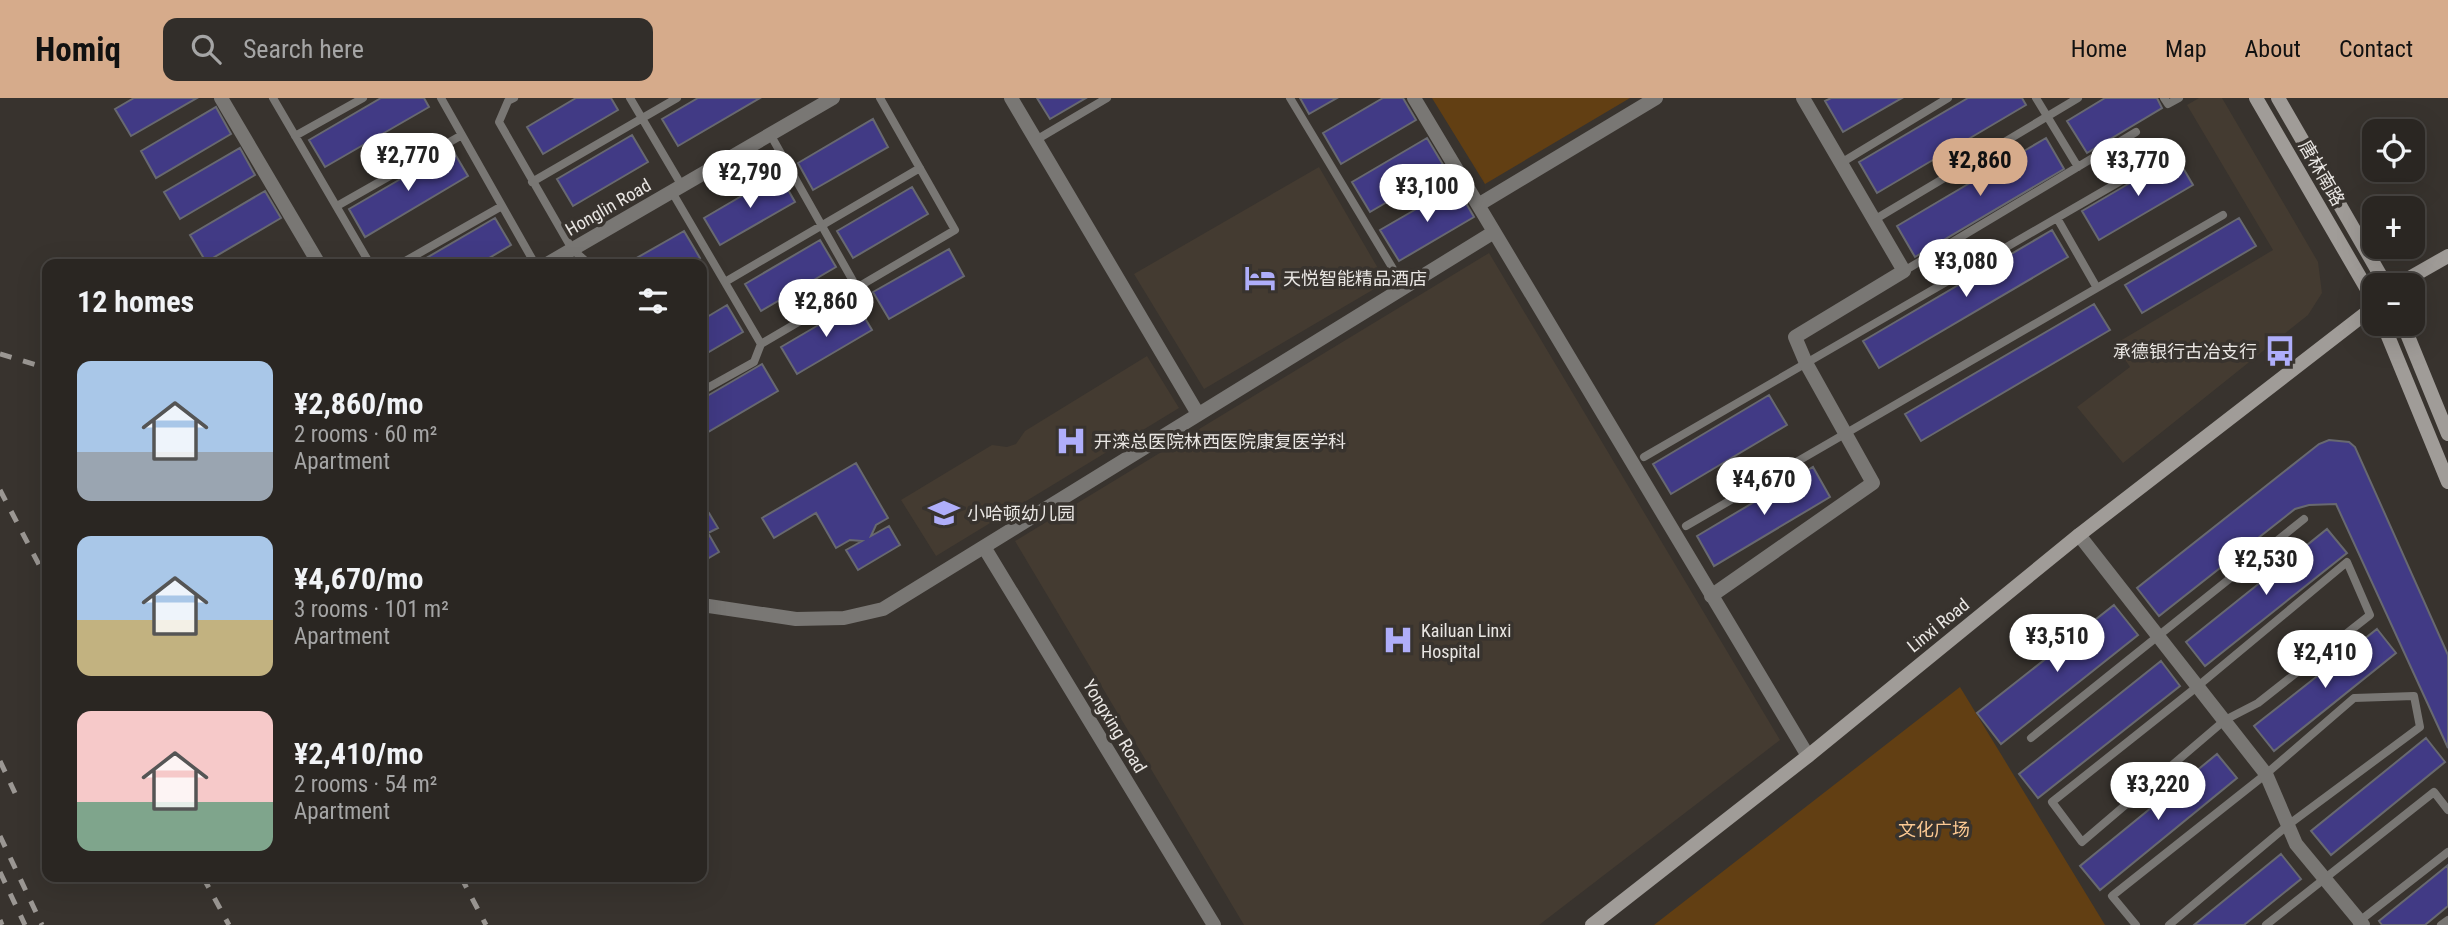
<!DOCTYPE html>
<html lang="en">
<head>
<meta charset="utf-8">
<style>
	body { margin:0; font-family:"Roboto Condensed","Noto Sans SC",sans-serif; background:#322e2a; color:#f1f3f6; height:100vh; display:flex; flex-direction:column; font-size:26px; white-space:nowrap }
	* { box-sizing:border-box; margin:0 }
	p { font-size:23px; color:#a5a5a5 }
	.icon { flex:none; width:38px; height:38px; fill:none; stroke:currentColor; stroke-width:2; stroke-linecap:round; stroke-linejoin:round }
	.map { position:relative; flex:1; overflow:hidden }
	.panel { position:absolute; left:42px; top:161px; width:665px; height:623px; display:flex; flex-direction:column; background:#2a2622; border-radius:14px; box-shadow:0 7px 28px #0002,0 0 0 2px #464340 }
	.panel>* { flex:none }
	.fabs { position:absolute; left:2362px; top:21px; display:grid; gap:14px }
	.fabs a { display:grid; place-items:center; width:63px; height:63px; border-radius:14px; background:#2a2622; box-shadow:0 7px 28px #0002,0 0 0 2px #464340; font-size:35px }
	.price { position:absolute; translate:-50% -60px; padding:0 16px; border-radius:24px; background:#fff; color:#222; font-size:23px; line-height:46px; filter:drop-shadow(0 2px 4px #0008) }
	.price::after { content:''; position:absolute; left:50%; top:42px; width:21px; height:16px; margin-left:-10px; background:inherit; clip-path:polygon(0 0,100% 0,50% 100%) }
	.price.active { background:#d6ab8b; color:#111 }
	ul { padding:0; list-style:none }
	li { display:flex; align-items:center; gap:21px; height:175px; padding:0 35px }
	li span { display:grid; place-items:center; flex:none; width:196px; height:140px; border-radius:14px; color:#555 }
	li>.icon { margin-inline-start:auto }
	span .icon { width:84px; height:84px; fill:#fffc; stroke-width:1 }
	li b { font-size:30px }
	h2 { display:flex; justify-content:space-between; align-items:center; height:84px; padding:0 35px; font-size:30px }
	header { display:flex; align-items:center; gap:42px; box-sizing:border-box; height:98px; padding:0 35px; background:#d6ab8b; color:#111 }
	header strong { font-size:33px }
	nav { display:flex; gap:38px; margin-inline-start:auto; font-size:24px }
	.search { width:490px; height:63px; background:#322e2a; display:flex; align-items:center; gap:18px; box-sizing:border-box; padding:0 24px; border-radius:14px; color:#a5a5a5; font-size:26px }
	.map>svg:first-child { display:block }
	.built { fill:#443b31 }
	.green { fill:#623f13 }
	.building { fill:#413a85; stroke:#686970; stroke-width:2 }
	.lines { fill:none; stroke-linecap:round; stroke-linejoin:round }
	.service { stroke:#797774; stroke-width:8 }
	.minor { stroke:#797774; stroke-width:14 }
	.secondary { stroke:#a09c98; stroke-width:14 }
	.rail { stroke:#9b9793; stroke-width:5; stroke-dasharray:12 12; stroke-linecap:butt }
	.labels { text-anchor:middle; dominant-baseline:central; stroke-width:7; stroke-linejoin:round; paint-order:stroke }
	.street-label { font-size:18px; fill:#e9e6e3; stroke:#38332e }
	.poi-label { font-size:18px; fill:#e9e6e3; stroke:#38332e; text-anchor:start }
	.park-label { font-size:18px; fill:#fcc993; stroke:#38332e }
</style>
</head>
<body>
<header>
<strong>Homiq</strong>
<div class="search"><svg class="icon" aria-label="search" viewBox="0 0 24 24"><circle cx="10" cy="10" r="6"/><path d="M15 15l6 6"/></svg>Search here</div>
<nav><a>Home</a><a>Map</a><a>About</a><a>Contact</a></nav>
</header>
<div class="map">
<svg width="2448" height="827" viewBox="0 0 2448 827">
	<rect width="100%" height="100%" fill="#38332e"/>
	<path class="built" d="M2199,0h23l96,164 4,31 -14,22 -185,148 -46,-56 53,-40 -15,-23 158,-94 -86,-145z
		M1319,69l67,115 -182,107 -70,-115z
		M1489,155l291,487 -241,185h-295l-229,-384z
		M1147,258l32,52 -243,148 -35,-56 91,-55 15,2 9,-3 9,-13z"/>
	<path class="green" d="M1432,0h198l-145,86z
		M1960,589l145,238h-451z"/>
	<path class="building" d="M134,0h63l-66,38 -16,-27z
		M381,0h43l5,9 -104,60 -16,-27z
		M576,0h35l7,12 -75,44 -16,-27z
		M698,0h62l-82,48 -16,-27z
		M1037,0h49l-36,21z
		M1300,0h37l-28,16z
		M1383,0h20l13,22 -75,44 -18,-31z
		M1831,0h71l-59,34 -18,-31z
		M1968,0h54l4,7 -149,88 -18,-31z
		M2105,0h52l5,10 -75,45 -20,-32z
		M216,9l15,27 -75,44 -15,-27z
		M873,21l15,28 -75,43 -15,-27z
		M632,37l16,27 -75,44 -16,-27z
		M1427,40l18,30 -75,44 -18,-30z
		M2046,40l18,31 -149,88 -18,-31z
		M240,50l15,27 -75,44 -16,-27z
		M452,51l16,27 -103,61 -16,-28z
		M2176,58l17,29 -94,55 -17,-29z
		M779,76l16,28 -75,43 -16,-27z
		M1456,88l18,31 -75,44 -19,-31z
		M912,89l16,27 -75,44 -16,-27z
		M265,93l16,27 -75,44 -16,-27z
		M495,120l16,27 -32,19h-63z
		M2239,120l17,28 -114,67 -17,-28z
		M2052,132l16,27 -189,111 -16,-27z
		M684,133l16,27 -11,6h-63z
		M820,142l16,27 -75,44 -16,-27z
		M949,151l15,27 -75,43 -16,-27z
		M856,205l16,27 -75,44 -16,-27z
		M2094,206l16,26 -189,111 -16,-27z
		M727,207l16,27 -41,24v-36z
		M762,266l16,27 -75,44 -1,-36z
		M1769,297l18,30 -116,69 -18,-30z
		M2329,342l20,2 6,5 93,208v93l-112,-244 -27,1 -14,4 -136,107 -22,-28 182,-144z
		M856,365l32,55 -12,7 -5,11 18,-10 11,19 -42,25 -12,-20 16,-9 -12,-1 -14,8 -20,-35 -42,25 -12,-20z
		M1813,369l17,30 -116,69 -17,-30z
		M709,415l9,15 -10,5 11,19 -17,10v-45z
		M2327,431l20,24 -142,113 -19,-24z
		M2114,507l24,30 -137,109 -24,-31z
		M2377,531l19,24 -122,98 -20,-25z
		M2161,563l19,25 -142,112 -19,-24z
		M2426,640l19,24 -114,93 -20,-24z
		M2217,656l20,24 -137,112 -20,-24z
		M2281,756l20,25 -57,46h-50z
		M2448,767v41l-23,19h-43l-3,-4z"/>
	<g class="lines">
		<path class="service" d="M273,0l97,166
			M441,0l94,166
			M514,0l-6,3 -9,21 73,127 17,15
			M630,0l52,88
			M1290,0l114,189
			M2036,0l42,69
			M2164,0l4,6 11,-6
			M770,36l87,154
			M295,38l68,-38
			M1036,42l71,-42
			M1841,65l107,-65
			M532,84l145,-84
			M672,94l89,152
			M337,108l125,-71
			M2057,120l40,70
			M1874,122l204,-122
			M400,166l102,-58
			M1904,173l232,-139
			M725,184l195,-114
			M702,293l52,-29 7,-18 194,-114 -75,-132
			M1644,359l525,-304
			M1686,428l537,-311
			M2347,464l23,53 -112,88 -33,17 -143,122 -30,-40 146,-116z
			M2031,640l273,-219
			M2357,825l91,-71
			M2136,827l-24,-29 154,-122 88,-76 60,-2 6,31 -132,98 -119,100
			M2266,827l168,-133 14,18
			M2441,827l7,-5"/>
		<path class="minor" d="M221,0l98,166
			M1011,0l187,316
			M1414,0l394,658
			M1478,107l178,-107
			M547,166l286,-166
			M2079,437l187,239 30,70 67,81
			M984,449l230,378
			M1711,498l162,-113 -67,-120 -11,-26 109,-66 -101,-173
			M702,507l94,14 48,-1 39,-9 611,-377"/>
		<path class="secondary" d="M2256,0l119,205
			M2278,0l108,187
			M2397,187l51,-29
			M2383,226l65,158
			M2403,226l45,110
			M1592,827l216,-169 271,-221 296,-229"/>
		<path class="rail" d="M0,256l47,14
			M0,392l47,90
			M0,663l15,32
			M0,738l42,89
			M0,774l25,53
			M203,779l26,48
			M461,779l25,48
			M0,822l2,5"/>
	</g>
	<defs>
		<symbol id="hotel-bare" viewBox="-9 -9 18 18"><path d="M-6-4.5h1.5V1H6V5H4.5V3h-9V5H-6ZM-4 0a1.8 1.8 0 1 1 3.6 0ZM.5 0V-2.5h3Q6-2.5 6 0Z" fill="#afaefa" stroke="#38332e" stroke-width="2.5" paint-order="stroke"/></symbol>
		<symbol id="bus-bare" viewBox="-9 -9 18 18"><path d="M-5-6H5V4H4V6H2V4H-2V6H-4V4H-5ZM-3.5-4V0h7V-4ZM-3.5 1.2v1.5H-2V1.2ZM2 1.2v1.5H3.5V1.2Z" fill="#afaefa" stroke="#38332e" stroke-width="2.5" paint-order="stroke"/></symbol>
		<symbol id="hospital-bare" viewBox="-9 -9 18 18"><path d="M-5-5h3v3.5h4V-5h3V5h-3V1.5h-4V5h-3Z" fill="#afaefa" stroke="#38332e" stroke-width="2.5" paint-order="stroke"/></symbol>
		<symbol id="school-bare" viewBox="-9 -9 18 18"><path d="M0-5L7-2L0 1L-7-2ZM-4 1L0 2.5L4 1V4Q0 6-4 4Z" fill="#afaefa" stroke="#38332e" stroke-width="2.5" paint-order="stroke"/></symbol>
	</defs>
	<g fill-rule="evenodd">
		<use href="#hotel-bare" x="1238" y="158" width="44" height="44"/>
		<use href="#bus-bare" x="2258" y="231" width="44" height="44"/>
		<use href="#hospital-bare" x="1049" y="321" width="44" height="44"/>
		<use href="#school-bare" x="922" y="393" width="44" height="44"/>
		<use href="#hospital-bare" x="1376" y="520" width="44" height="44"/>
	</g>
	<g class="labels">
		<g class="street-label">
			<text transform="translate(2322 75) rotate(60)">唐林南路</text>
			<text transform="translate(608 109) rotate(-30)">Honglin Road</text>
			<text transform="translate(1938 527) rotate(-39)">Linxi Road</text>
			<text transform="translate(1115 628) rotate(59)">Yongxing Road</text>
		</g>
		<g class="poi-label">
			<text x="1283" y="180">天悦智能精品酒店</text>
			<text x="2257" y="253" text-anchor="end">承德银行古冶支行</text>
			<text x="1094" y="343">开滦总医院林西医院康复医学科</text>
			<text x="967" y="415">小哈顿幼儿园</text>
			<text x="1421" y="532">Kailuan Linxi<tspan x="1421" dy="21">Hospital</tspan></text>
		</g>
		<g class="park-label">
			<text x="1934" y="731">文化广场</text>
		</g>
	</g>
</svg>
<div class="fabs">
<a><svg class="icon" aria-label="locate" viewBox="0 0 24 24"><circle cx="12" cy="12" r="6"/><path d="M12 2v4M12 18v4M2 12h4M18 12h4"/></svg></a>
<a>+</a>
<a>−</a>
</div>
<b class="price" style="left:408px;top:95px">¥2,770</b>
<b class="price active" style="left:1980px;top:100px">¥2,860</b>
<b class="price" style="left:2138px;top:100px">¥3,770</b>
<b class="price" style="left:750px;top:112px">¥2,790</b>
<b class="price" style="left:1427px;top:126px">¥3,100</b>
<b class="price" style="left:1966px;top:201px">¥3,080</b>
<b class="price" style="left:826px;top:241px">¥2,860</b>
<b class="price" style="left:1764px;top:419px">¥4,670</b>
<b class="price" style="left:2266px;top:499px">¥2,530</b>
<b class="price" style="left:2057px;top:576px">¥3,510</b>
<b class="price" style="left:2325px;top:592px">¥2,410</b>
<b class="price" style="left:2158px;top:724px">¥3,220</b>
<section class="panel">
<h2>12 homes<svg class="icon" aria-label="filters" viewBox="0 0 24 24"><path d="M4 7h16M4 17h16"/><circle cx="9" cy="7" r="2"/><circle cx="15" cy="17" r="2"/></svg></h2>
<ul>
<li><span style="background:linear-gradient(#a9c7e8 65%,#9aa5b1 0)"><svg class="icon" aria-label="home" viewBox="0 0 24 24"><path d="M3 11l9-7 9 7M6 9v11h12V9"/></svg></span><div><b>¥2,860/mo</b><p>2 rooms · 60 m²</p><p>Apartment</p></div></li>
<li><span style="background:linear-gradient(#a9c7e8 60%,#c2b280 0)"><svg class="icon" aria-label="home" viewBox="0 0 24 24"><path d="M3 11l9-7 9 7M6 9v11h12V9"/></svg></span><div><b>¥4,670/mo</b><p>3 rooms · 101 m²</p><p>Apartment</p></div></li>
<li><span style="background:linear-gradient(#f6c9c9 65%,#7fa58c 0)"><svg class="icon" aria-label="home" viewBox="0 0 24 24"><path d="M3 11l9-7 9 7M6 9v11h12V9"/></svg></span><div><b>¥2,410/mo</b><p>2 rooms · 54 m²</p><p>Apartment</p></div></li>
</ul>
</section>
</div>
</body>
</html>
